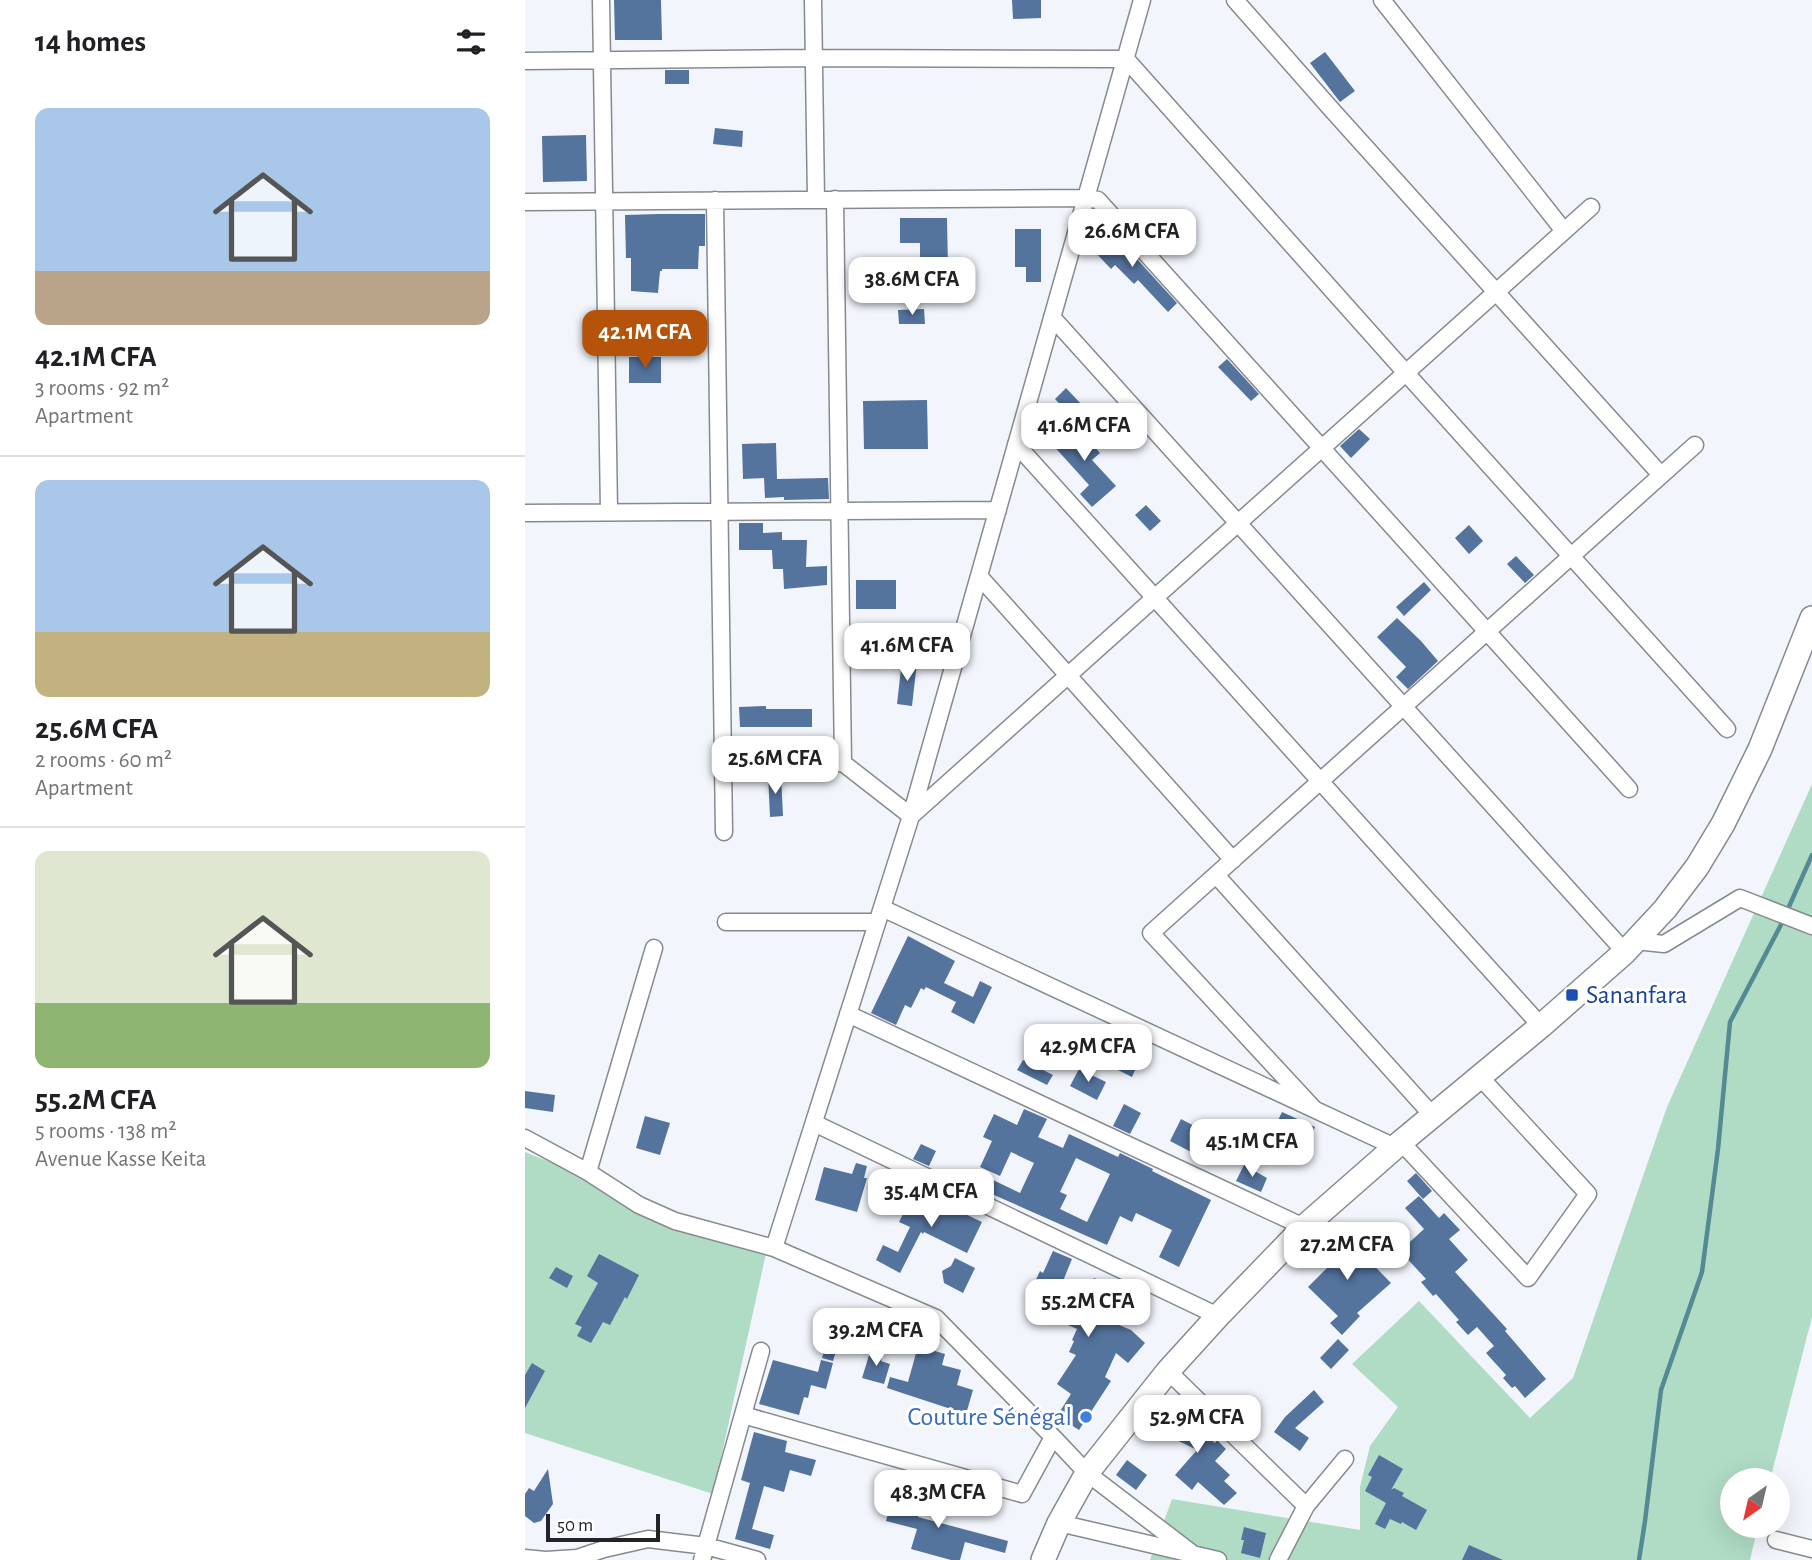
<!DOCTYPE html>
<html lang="en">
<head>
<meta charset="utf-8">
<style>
	body { margin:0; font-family:"Alegreya Sans",sans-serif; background:#f2f2f2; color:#202124; height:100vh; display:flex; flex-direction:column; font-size:26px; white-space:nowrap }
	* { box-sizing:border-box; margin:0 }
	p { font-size:23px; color:#757577 }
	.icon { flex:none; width:38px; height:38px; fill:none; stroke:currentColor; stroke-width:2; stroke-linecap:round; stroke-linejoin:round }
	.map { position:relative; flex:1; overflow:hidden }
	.details { display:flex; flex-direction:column; background:#fff; width:525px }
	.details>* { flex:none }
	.needle { width:46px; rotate:214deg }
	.controls { position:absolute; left:1195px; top:1468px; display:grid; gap:14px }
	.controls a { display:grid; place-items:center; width:70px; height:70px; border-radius:50%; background:#fff; box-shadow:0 7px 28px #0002; font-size:35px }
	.scale { position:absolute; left:21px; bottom:18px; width:114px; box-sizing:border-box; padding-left:7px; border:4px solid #212325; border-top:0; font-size:19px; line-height:24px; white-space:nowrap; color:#212325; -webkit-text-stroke:5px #fff; paint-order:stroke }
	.price { position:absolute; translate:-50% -60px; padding:0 16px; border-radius:14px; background:#fff; color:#222; font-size:23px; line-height:46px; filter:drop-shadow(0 2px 4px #0008) }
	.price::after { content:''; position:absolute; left:50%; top:42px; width:21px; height:16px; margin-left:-10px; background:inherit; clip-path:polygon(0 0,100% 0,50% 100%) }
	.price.active { background:#b45309; color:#fff }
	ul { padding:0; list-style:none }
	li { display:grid; align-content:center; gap:14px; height:371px; padding:0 35px }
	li+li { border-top:2px solid #e0e0e0 }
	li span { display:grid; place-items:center; height:217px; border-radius:14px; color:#555 }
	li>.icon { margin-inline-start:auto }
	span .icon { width:126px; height:126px; fill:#fffc; stroke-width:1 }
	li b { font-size:30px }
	h2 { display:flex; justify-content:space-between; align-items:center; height:84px; padding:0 35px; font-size:30px }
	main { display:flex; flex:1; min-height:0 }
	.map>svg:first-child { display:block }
	.green { fill:#b0dbc5 }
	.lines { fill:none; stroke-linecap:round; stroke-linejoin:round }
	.stream { stroke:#568a93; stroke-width:4.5 }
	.building { fill:#54739d; fill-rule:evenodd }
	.street-casing { stroke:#868a8f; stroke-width:19 }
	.secondary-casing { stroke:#868a8f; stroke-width:26 }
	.street { stroke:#fff; stroke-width:16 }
	.secondary { stroke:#fff; stroke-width:23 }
	.transit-dot { fill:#1a4fb4; stroke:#fff; stroke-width:2.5 }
	.shop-dot { fill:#3f7fe0; stroke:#fff; stroke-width:2.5 }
	.labels { text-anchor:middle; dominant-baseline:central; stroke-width:6; stroke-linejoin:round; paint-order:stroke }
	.transit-label { font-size:26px; fill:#164399; stroke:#fff; text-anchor:start }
	.shop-label { font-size:26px; fill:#366cbe; stroke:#fff; text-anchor:end }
</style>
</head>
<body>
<main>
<section class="details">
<h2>14 homes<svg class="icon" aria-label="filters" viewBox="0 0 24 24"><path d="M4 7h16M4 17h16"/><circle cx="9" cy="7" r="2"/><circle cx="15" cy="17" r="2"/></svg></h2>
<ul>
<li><span style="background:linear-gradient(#a9c7e8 75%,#b9a48a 0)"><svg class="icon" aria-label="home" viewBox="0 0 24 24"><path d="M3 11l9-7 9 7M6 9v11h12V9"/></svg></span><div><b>42.1M CFA</b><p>3 rooms · 92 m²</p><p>Apartment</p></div></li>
<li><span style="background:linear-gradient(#a9c7e8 70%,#c2b280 0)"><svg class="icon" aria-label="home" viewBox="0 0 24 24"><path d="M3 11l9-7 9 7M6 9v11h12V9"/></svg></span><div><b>25.6M CFA</b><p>2 rooms · 60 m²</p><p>Apartment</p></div></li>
<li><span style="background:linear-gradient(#dfe7d0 70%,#8fb573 0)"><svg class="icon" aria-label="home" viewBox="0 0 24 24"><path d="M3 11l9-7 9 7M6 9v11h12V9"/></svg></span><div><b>55.2M CFA</b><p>5 rooms · 138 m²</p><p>Avenue Kasse Keita</p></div></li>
</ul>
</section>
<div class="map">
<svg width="1287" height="1560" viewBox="0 0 1287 1560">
	<rect width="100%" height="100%" fill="#f2f6fc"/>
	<path class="green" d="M1287,784v533l-42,163h-37v46h25l-8,34h-600l22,-61 188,31v-43l10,-41 28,-39 -46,-43 67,-63 111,117 43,-40 94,-271z
		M0,1152l242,97 -54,245 -188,-61z"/>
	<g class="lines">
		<path class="stream" d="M1262,911l25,-56
			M1114,1560l6,-39 16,-131 41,-118 16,-123 12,-127 54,-103"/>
	</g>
	<path class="building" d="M89,0h47l1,40h-47z
		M487,0h29v18l-28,1z
		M800,52l30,39 -15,11 -30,-39z
		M140,70h24v14h-24z
		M190,128l28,3 -1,16 -29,-3z
		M61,135l1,46 -44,1 -1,-46z
		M133,214h47v32h-6l-1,23h-36v2h-2l-2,22 -27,-2v-33h-5l-1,-43z
		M375,218h47l1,50h-28v-25h-20z
		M490,229h26v53h-15v-15h-11z
		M585,233l26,27 1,-1 40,44 -9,9 -30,-32 -4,4 -19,-19 -4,4 -18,-19z
		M399,309l1,15h-26l-1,-14z
		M170,331l1,15 -30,1v-15z
		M104,357h32v26h-32z
		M702,359l32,35 -8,7 -33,-34z
		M541,388l19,20 -11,11 -19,-20z
		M402,400l1,49h-64l-1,-48z
		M548,423l27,30 -8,7 24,26 -24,21 -12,-13 9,-9 -38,-42z
		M834,429l11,10 -19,19 -11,-12z
		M251,443l1,36 51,-1 1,21 -45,1v-3l-19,1 -1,-20 -21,1 -1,-35z
		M621,505l15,16 -11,10 -15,-16z
		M214,523h24v10l19,-1v8h25l-1,27 21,-1v19l-43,4 -1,-20h-10l-1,-19h-33z
		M944,525l14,16 -14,13 -14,-16z
		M991,556l18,19 -9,8 -18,-19z
		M331,580h40v29h-40z
		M899,582l7,8 -27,26 -8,-9z
		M872,618l24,23 17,20 -30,28 -12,-12 10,-10 -29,-30z
		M377,660l15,2 -5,44 -15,-2z
		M241,706v3h46v18h-72l-1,-20z
		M243,775h13l2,41 -13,1z
		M383,936l47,25 -11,22 29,14 7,-16 12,6 -18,37 -23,-12 5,-10 -30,-15 -2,3 -3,-2 -10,20 -6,-3 -9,20 -25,-12z
		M599,1054l15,7 -7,16 -16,-8z
		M498,1060l30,15 -6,10 -30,-15z
		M554,1069l27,13 -9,18 -27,-14z
		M0,1091l30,4 -2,17 -28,-4z
		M599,1104l17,9 -11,21 -17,-8z
		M499,1109l23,10 -9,18 25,11 6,-14 49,23 2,-4 33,16 -1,2 59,29 -32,67 -20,-10 13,-27 -36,-17 -4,9 -12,-6 -13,29 -122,-54 6,-12 29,14 14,-30 -23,-11 -11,24 -20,-9 12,-26 -9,-4 11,-23 23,11zM551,1158l34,16 -23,48 -27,-13 7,-14 -7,-3z
		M757,1112l33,15 -7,15 3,1 -4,11 -10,-4 -1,1 -27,-12z
		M120,1116l25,7 -10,32 -24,-7z
		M656,1119l23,12 -11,22 -23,-12z
		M396,1144l15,7 -7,15 -16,-7z
		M331,1163l11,3 -3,12h3l-10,34 -42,-12 9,-33 28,7z
		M719,1165l23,13 -6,14 -25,-11z
		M891,1173l16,18 -9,8 -16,-18z
		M404,1192l13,6 -2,4 42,20 -15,31 -43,-21 -1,2 -2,-2 -21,41 -24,-13 7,-15 15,7 12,-25 -11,-5 12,-24 13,6z
		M894,1196l20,22 5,-5 16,17 -11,9 19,21 -13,12 52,57 -2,2 41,48 -21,19 -10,-12 -3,2 -9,-10 3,-3 -20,-22 8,-7 -17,-19 -9,8 -12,-13 3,-2 -23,-26 -3,2 -12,-14 5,-3 -26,-28 24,-22 -19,-21z
		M817,1233l49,50 -34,30 3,3 -18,19 -12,-12 8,-7 -30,-29 19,-19 -11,-12z
		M528,1251l19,8 -9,22 24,11 7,-14 22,9 -5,10 10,4 -9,21 19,8 14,13 -17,20 -12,-10 -11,24 6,4 -32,49 -22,-14 14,-22 -14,-10 19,-29 -7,-3 5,-11 -2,-1 5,-11 -16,-7 9,-21 -36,-17 6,-13 3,2z
		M74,1254l40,21 -12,24 -2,-2 -15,28 -7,-3 -12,21 -14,-7 5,-9 -7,-3 23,-41 -11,-7z
		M430,1258l20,10 -12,25 -19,-10 -2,-12 9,-5z
		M31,1267l17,9 -6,12 -18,-10z
		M308,1321l11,3 -11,37 -11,-3z
		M813,1339l11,11 -18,19 -11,-11z
		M393,1346l27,8 -3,11 19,5 -4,15 16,5 -7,24 -79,-26 3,-11 18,5z
		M346,1349l12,3 -2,9 9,3 -6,20 -22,-6z
		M248,1360l45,12 3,-12 12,3 -7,26 -15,-4 -3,13 -4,-1 -5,18 -40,-11z
		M7,1363l13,8 -20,37v-33z
		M789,1390l10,12 -29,26 14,10 -9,13 -26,-19 11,-15z
		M651,1396l13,11 -16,18 23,12 5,-6 14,12 2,-3 9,9 -11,12 15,14 -6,6 13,12 -13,12 -26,-23 -6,8 -17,-15 22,-25 -45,-22 4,-9z
		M229,1432l33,9 -2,11 31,8 -5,16 -21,-6 -6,22 -20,-6 -12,43 22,6 -4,14 -35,-10 15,-56 -9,-3z
		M854,1455l24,14 -12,21 3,-2 10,5 -2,3 25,14 -11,20 -14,-8 -1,2 -11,-5 -5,10 -10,-5 11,-21 -21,-12 7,-14 -4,-2z
		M602,1460l20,15 -11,15 -20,-15z
		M23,1469l5,35 -12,17 -7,2 -9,-7v-22l4,-6 5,3z
		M391,1475l12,4 -10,38 90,24 -3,12 -40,-11 -5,18h-9l-40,-11 6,-20 -31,-8 4,-15 16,4z
		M719,1527l22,6 -6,25 -19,-5 3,-13h-3z
		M944,1545l34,15h-41z"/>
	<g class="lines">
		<defs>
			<path id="street" d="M76,0l8,512
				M288,0l3,199
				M710,0l97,110 329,365
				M857,0l182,231
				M0,61l289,-3 312,1 280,314 321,356
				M310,199l8,564
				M190,200l9,632
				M0,202l561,-4 12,2 531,589
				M527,317l573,635
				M491,444l525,582
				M0,513l473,-3
				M454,576l254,284
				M198,765l120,-2 68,53
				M386,816l680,-609
				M691,875l217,241
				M357,908l513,239
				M201,922h151
				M1111,941l28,3 76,-46 72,28
				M323,1014l456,213
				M789,1109l-163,-176 544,-488
				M289,1123l404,193
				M0,1138l63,34 51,33 36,16 99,27 162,70 117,119 34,36 106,81
				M876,1142l127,136 60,-84 -108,-117
				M63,1172l66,-224
				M249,1248l137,-432 231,-816
				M643,1371l138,135
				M218,1415l279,79 31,-57
				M534,1523l159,37
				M1251,1540l36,9
				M0,1558l20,2
				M21,1560l31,-2 27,-9 44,-10 58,7 51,14
				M177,1560l59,-209
				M753,1560l28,-54 39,-47"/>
			<path id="secondary" d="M518,1560l16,-37 28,-50 81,-102 50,-55 86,-89 97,-85 140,-116 84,-74 40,-43 32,-42 26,-43 37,-75 52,-131"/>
		</defs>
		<use href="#street" class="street-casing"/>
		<use href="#secondary" class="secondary-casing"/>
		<use href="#street" class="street"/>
		<use href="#secondary" class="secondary"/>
	</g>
	<rect class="transit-dot" x="1040" y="988" width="14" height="14" rx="3.5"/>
	<circle class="shop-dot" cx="561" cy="1417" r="7"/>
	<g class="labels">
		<g class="transit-label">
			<text x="1061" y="995">Sananfara</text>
		</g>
		<g class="shop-label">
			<text x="547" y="1417">Couture Sénégal</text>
		</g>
	</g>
</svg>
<div class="controls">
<a><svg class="needle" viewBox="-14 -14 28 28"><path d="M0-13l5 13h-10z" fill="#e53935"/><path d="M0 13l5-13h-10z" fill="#757577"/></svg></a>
</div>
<div class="scale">50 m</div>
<b class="price" style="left:607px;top:269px">26.6M CFA</b>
<b class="price" style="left:387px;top:317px">38.6M CFA</b>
<b class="price active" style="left:120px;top:370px">42.1M CFA</b>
<b class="price" style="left:559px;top:463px">41.6M CFA</b>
<b class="price" style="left:382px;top:683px">41.6M CFA</b>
<b class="price" style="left:250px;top:796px">25.6M CFA</b>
<b class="price" style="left:563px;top:1084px">42.9M CFA</b>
<b class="price" style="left:727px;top:1179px">45.1M CFA</b>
<b class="price" style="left:406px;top:1229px">35.4M CFA</b>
<b class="price" style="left:822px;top:1282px">27.2M CFA</b>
<b class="price" style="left:563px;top:1339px">55.2M CFA</b>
<b class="price" style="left:351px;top:1368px">39.2M CFA</b>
<b class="price" style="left:672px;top:1455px">52.9M CFA</b>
<b class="price" style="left:413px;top:1530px">48.3M CFA</b>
</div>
</main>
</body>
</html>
